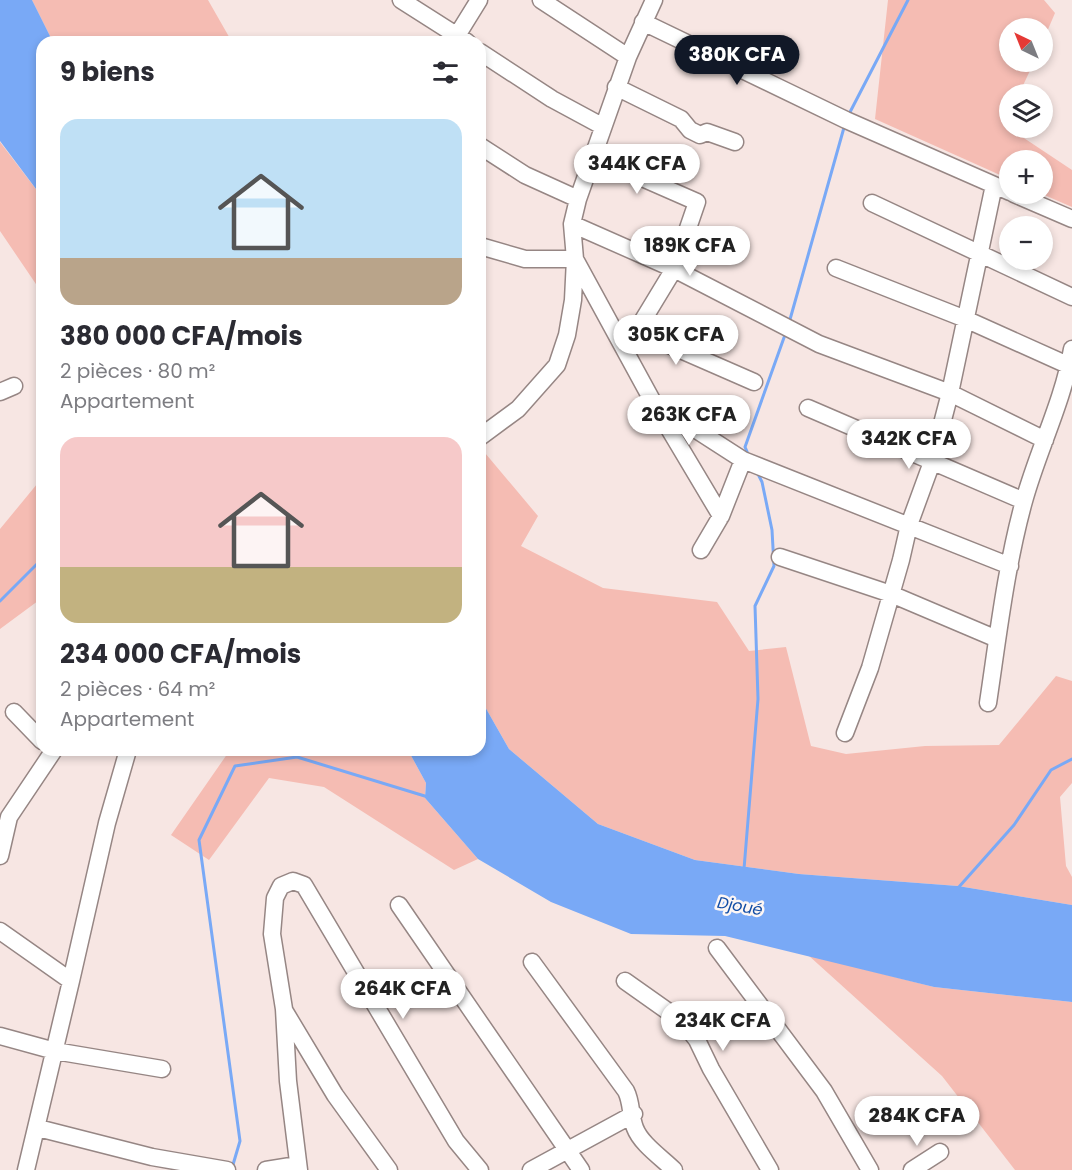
<!DOCTYPE html>
<html lang="fr">
<head>
<meta charset="utf-8">
<style>
	body { margin:0; font-family:Poppins,sans-serif; background:#f7f7f7; color:#2b2b33; height:100vh; display:flex; flex-direction:column; font-size:22px; white-space:nowrap }
	* { box-sizing:border-box; margin:0 }
	p { font-size:20px; color:#7c7c81 }
	.icon { flex:none; width:33px; height:33px; fill:none; stroke:currentColor; stroke-width:2; stroke-linecap:round; stroke-linejoin:round }
	.map { position:relative; flex:1; overflow:hidden }
	.panel { position:absolute; left:36px; top:36px; width:450px; height:720px; display:flex; flex-direction:column; background:#fff; border-radius:18px; box-shadow:0 3px 9px #0003 }
	.panel>* { flex:none }
	.needle { width:39px; rotate:317deg }
	.controls { position:absolute; left:999px; top:18px; display:grid; gap:12px }
	.controls a { display:grid; place-items:center; width:54px; height:54px; border-radius:50%; background:#fff; box-shadow:0 3px 9px #0003; font-size:30px }
	.price { position:absolute; translate:-50% -51px; padding:0 14px; border-radius:21px; background:#fff; color:#222; font-size:20px; line-height:39px; filter:drop-shadow(0 2px 3px #0008) }
	.price::after { content:''; position:absolute; left:50%; top:36px; width:18px; height:14px; margin-left:-9px; background:inherit; clip-path:polygon(0 0,100% 0,50% 100%) }
	.price.active { background:#111827; color:#fff }
	ul { padding:0; list-style:none }
	li { display:grid; align-content:center; gap:12px; height:318px; padding:0 24px }
	li span { display:grid; place-items:center; height:186px; border-radius:18px; color:#555 }
	li>.icon { margin-inline-start:auto }
	span .icon { width:108px; height:108px; fill:#fffc; stroke-width:1 }
	li b { font-size:26px }
	h2 { display:flex; justify-content:space-between; align-items:center; height:72px; padding:0 24px; font-size:26px }
	.map>svg:first-child { display:block }
	.green { fill:#f5bcb3 }
	.water { fill:#79a9f6 }
	.lines { fill:none; stroke-linecap:round; stroke-linejoin:round }
	.stream { stroke:#79a9f6; stroke-width:3 }
	.minor-casing { stroke:#968684; stroke-width:19 }
	.minor { stroke:#fff; stroke-width:16 }
	.labels { text-anchor:middle; dominant-baseline:central; stroke-width:5; stroke-linejoin:round; paint-order:stroke }
	.water-label { font-size:16px; font-style:italic; fill:#124da5; stroke:#fdf6f4 }
</style>
</head>
<body>
<div class="map">
<svg width="1072" height="1170" viewBox="0 0 1072 1170">
	<rect width="100%" height="100%" fill="#f7e6e3"/>
	<path class="green" d="M32,0h176l24,42h-179z
		M888,0h156l11,13 -12,28 -1,-13h-32v34h24l-15,32h-9l-1,23 -3,9 66,44v37l-30,-13v-34h-32l-1,19 -134,-60z
		M0,142l42,55v96l-42,-62z
		M480,447l58,69 -17,30 82,42 114,14 32,49 37,-4 25,99 35,8 79,-8 74,-1 57,-69 16,5v102l-12,14 6,69 6,11v28l-114,-19 -159,-12 -104,-14 -97,-36 -89,-75 -29,-51z
		M42,478v120l-42,31v-100z
		M230,750h178l18,33 -1,15 53,61 -24,11 -130,-83 -55,-9 -60,82 -38,-25z
		M808,955l126,32 138,15v168h-57l-73,-94z"/>
	<path class="water" d="M0,0h32l21,42h-11v155l-42,-56z
		M480,698l29,51 89,75 97,36 104,14 159,12 114,19v97l-138,-15 -209,-51 -94,-2 -80,-32 -73,-43 -53,-61 1,-15 -18,-33h72z"/>
	<g class="lines">
		<path class="stream" d="M848,116l60,-116
			M789,323l56,-199
			M749,456l-4,-9 41,-115
			M0,601l42,-42
			M744,869l14,-170 -3,-93 19,-40 -2,-36 -10,-48 -5,-10
			M958,888l56,-63 37,-55 21,-11
			M232,1168l8,-27 -41,-301 36,-74 62,-9 131,40"/>
		<defs>
			<path id="minor" d="M401,0l66,42
				M541,0l87,57
				M643,22l203,98 164,72
				M453,42l26,-42
				M480,52l72,47 50,27
				M616,87l65,32 9,11 10,5 7,-3 28,10
				M480,146l45,29 53,24
				M592,156l105,46 -23,67 -37,61
				M1014,194l58,25
				M872,203l200,94
				M572,224l102,45 145,75 131,49 95,47
				M480,246l45,13h50l78,143 68,114
				M836,268l127,50 109,49
				M628,327l126,55
				M0,392l14,-6
				M653,402l90,58 267,106
				M808,408l216,93
				M480,437l38,-28 39,-44 10,-30 6,-35 2,-41 -3,-35 6,-25 50,-142 26,-57
				M701,550l20,-34 22,-56
				M780,557l111,37 106,45
				M988,703c10,-67 18,-137 36,-202 14,-51 39,-99 48,-152
				M14,712l28,29
				M845,733l25,-65 31,-108 8,-35 23,-63 18,-69 44,-208
				M0,856l9,-39 45,-67
				M399,905l182,265
				M0,931l71,50 -45,189
				M717,948l107,143 46,79
				M532,962l94,129c6,12 4,24 9,37 6,16 27,30 39,42
				M71,981l36,-158 21,-73
				M625,981l58,41 14,18 14,29 59,101
				M284,1010l51,85 54,75
				M0,1036l55,15 107,18
				M38,1128l114,29 75,13
				M266,1170l31,-5
				M299,1170l-11,-89 -4,-72 -12,-75 3,-36 6,-12 12,-5 11,4 152,256 24,29
				M531,1170l103,-56
				M912,1170l28,-18"/>
		</defs>
		<use href="#minor" class="minor-casing"/>
		<use href="#minor" class="minor"/>
	</g>
	<g class="labels">
		<g class="water-label">
			<text transform="translate(740 906) rotate(10)">Djoué</text>
		</g>
	</g>
</svg>
<div class="controls">
<a><svg class="needle" viewBox="-14 -14 28 28"><path d="M0-13l5 13h-10z" fill="#e53935"/><path d="M0 13l5-13h-10z" fill="#7c7c81"/></svg></a>
<a><svg class="icon" aria-label="layers" viewBox="0 0 24 24"><path d="M12 4l9 5-9 5-9-5zM3 14l9 5 9-5"/></svg></a>
<a>+</a>
<a>−</a>
</div>
<b class="price active" style="left:737px;top:86px">380K CFA</b>
<b class="price" style="left:637px;top:195px">344K CFA</b>
<b class="price" style="left:690px;top:277px">189K CFA</b>
<b class="price" style="left:676px;top:366px">305K CFA</b>
<b class="price" style="left:689px;top:446px">263K CFA</b>
<b class="price" style="left:909px;top:470px">342K CFA</b>
<b class="price" style="left:403px;top:1020px">264K CFA</b>
<b class="price" style="left:723px;top:1052px">234K CFA</b>
<b class="price" style="left:917px;top:1147px">284K CFA</b>
<section class="panel">
<h2>9 biens<svg class="icon" aria-label="filters" viewBox="0 0 24 24"><path d="M4 7h16M4 17h16"/><circle cx="9" cy="7" r="2"/><circle cx="15" cy="17" r="2"/></svg></h2>
<ul>
<li><span style="background:linear-gradient(#bfe0f5 75%,#b9a48a 0)"><svg class="icon" aria-label="home" viewBox="0 0 24 24"><path d="M3 11l9-7 9 7M6 9v11h12V9"/></svg></span><div><b>380 000 CFA/mois</b><p>2 pièces · 80 m²</p><p>Appartement</p></div></li>
<li><span style="background:linear-gradient(#f6c9c9 70%,#c2b280 0)"><svg class="icon" aria-label="home" viewBox="0 0 24 24"><path d="M3 11l9-7 9 7M6 9v11h12V9"/></svg></span><div><b>234 000 CFA/mois</b><p>2 pièces · 64 m²</p><p>Appartement</p></div></li>
</ul>
</section>
</div>
</body>
</html>
